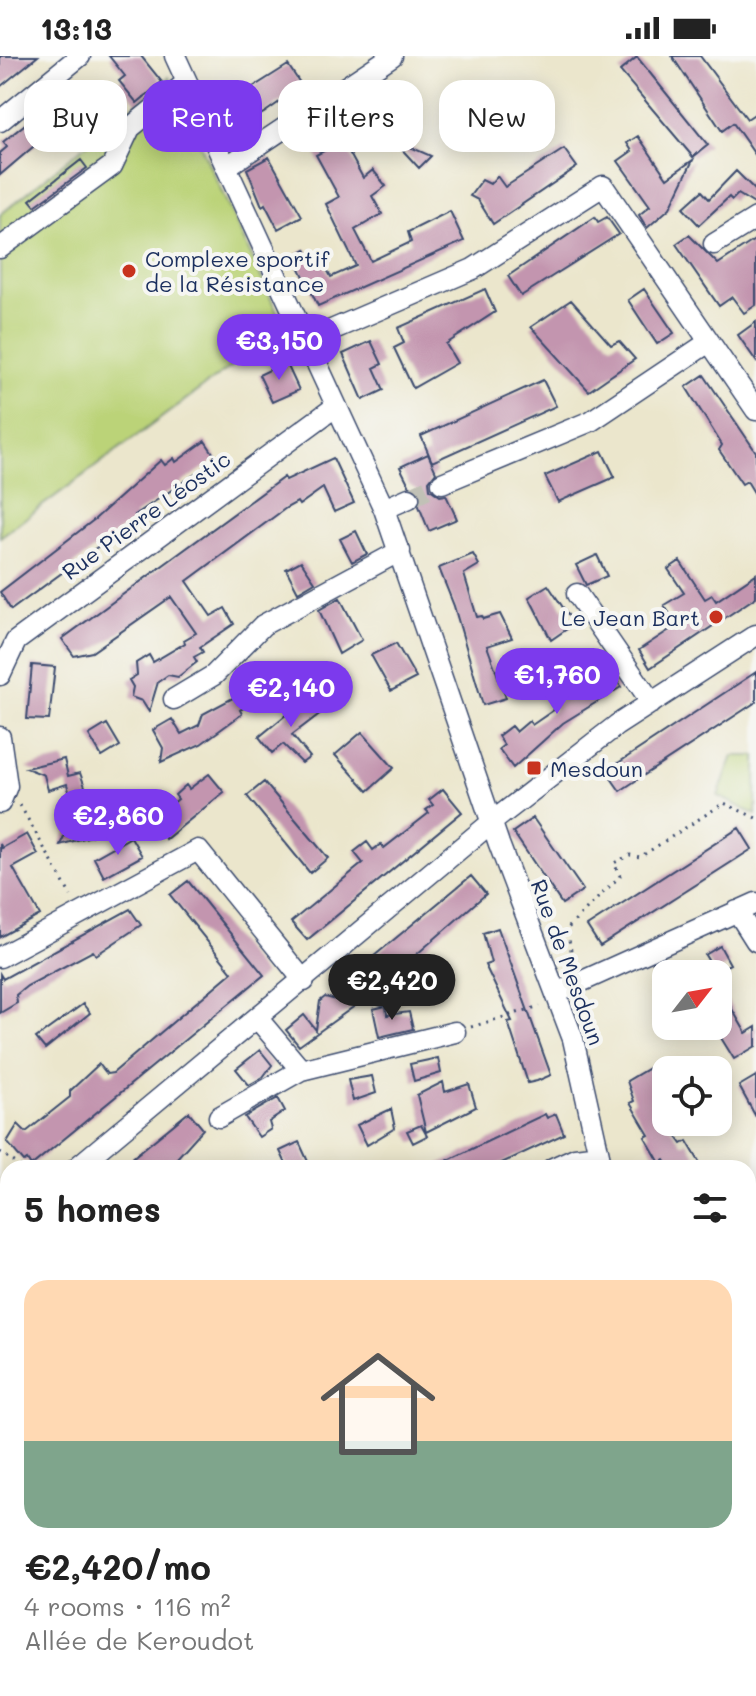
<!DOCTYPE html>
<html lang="en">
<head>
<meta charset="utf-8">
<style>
	body { margin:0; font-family:Mali,sans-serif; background:#f6f6f6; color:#222; height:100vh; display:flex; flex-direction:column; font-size:30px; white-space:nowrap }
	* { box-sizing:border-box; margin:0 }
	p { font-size:26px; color:#767676 }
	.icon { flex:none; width:44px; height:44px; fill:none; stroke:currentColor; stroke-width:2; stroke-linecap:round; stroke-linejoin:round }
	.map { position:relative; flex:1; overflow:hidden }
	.side { position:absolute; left:0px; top:1104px; width:756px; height:536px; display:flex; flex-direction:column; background:#fff; border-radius:24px 24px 0 0; box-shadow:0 4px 20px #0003 }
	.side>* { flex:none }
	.top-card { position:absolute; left:24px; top:24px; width:708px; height:72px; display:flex; gap:16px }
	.needle { width:52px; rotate:59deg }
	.fabs { position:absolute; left:652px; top:904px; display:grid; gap:16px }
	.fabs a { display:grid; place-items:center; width:80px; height:80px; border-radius:16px; background:#fff; box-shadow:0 4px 20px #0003; font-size:40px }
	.price { position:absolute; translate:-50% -68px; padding:0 18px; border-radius:28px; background:#7c3aed; color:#fff; font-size:26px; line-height:52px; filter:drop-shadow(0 2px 4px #0008) }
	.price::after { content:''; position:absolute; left:50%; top:48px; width:24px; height:18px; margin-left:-12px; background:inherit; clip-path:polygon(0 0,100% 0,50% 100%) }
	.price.current { background:#222; color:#fff }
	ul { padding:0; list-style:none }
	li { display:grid; align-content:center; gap:16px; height:424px; padding:0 24px }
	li+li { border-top:2px solid #e0e0e0 }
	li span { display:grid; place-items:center; height:248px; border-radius:24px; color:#555 }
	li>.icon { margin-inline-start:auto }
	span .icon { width:144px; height:144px; fill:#fffc; stroke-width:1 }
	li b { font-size:34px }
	h2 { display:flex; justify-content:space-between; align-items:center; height:96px; padding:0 24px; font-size:34px }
	.chip { padding:0 28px; border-radius:24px; background:#fff; box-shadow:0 4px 20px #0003; font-size:28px; line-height:72px }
	.chip.current { background:#7c3aed; color:#fff }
	.status { display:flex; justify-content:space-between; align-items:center; height:56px; padding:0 40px; background:#fff; direction:ltr }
	.status svg { height:22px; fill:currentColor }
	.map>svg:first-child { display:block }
	.green { fill:#bbd378; stroke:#6b816b; stroke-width:2 }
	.building { fill:#c395af }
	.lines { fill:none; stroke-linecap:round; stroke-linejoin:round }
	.minor-tunnel { stroke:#c1c1b6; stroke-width:20; stroke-dasharray:20 10; stroke-linecap:butt }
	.minor-casing { stroke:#3a4a6e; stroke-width:23 }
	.path { stroke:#3a4a6e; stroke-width:3; stroke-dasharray:2 6; stroke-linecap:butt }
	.minor { stroke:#fff; stroke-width:20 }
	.poi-dot { fill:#c8321e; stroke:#f6f6f2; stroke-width:3 }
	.labels { text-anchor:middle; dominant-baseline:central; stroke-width:8; stroke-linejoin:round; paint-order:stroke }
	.poi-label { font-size:22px; fill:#1b2f5e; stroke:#f6f6f2; text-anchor:start }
	.street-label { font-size:22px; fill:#1b2f5e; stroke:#f6f6f2 }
</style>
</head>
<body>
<div class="status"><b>13:13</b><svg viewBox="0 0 49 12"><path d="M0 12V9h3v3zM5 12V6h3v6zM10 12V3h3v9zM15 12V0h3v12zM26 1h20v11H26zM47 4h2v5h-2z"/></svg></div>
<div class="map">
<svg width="756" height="1640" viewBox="0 0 756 1640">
	<rect width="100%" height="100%" fill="#f6f6f2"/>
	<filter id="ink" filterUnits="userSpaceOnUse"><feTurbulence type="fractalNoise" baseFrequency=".0125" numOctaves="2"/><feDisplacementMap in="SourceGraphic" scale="16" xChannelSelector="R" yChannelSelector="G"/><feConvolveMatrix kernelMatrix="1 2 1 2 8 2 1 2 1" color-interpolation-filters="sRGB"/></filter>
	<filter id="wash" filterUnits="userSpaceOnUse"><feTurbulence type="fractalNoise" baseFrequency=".006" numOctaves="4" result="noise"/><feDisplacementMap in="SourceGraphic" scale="32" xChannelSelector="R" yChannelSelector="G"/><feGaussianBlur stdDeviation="1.8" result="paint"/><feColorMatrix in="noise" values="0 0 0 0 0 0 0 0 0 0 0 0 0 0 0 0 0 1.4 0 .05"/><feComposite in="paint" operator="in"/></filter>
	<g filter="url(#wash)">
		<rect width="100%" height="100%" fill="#ebe6cc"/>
		<path class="green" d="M169,21l115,250 -284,210v-322z
			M733,700h23v59l-38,-19z"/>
		<g id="blocks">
			<path class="building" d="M0,0h38l-38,31z
				M109,0h32l21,26 -25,21 -18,-22 6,-5z
				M672,0h28l47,63 9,-6v43l-23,-33 -11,8z
				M637,1l71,88 -15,12 -73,-86z
				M288,9l14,21 -38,27 -13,7 -4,-5 -11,8 -13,-17z
				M75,28l13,16 -88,75v-22l7,-6 -4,-5z
				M411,56l10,10 -10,9 7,8 -8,8 21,9 -12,12 -22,-24 -7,6 -10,-10z
				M638,80l29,42 26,-18 -23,48 -23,20 -8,-13 11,-9 -32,-45 14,-10 -5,-8z
				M343,85l20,37 10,-8 13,16 -14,10 10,18 -27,16 16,31 40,-19 -3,-10 42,-21 14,30 -146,65 -24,-50 12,-7 5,11 9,-4 11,21 25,-11 -30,-62 13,-7 -23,-42z
				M564,93l13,18 -84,57 -15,-24 -8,-4 12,-16 8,4 7,-8 8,11z
				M269,101l33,59 -24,13 -13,-25 -3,2 -15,-37z
				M81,104l6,8 -52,38 -5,-6z
				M736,115l20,20v14l-18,-11 -6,6 -3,-3 -30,28 -16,-17 19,-17 7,8z
				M595,161l3,5 9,-5 12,17 -98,62 -13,-20z
				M689,179l29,29 38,-25v66l-12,8 -12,-16 -13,9 -43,-62z
				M485,233l10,23 -49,32 11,19 -44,25 -19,-40 10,-5 -6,-15z
				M644,233l30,44 -17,11 -29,-44z
				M571,244l40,45 8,-4 16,18 -46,32 -58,-64z
				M756,266v39l-18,-26z
				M371,285l11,23 -8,4 10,22 -21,10 -20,-46z
				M286,306l13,28 -27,12 -13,-27z
				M704,319l52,77v44l-9,-15 -5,3 -23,-34 3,-5 -36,-58z
				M543,324l13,26 -124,56 -11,-26z
				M205,385l12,18 -82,56 2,3 -126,92 -11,-18 95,-73 66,-59 4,5 9,-7 2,4z
				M602,395l13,26 -57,25 -13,-26z
				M428,398l8,18 -7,9 1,8 10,7 6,-1 11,24 -28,12 -10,-25 1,-14 -11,-7 -9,-18z
				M333,402l21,45 -20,9 -11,-24 -24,17 -2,-3 -11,6 -99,73 24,35 14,-8 9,16 -34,23 3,5 -9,5 3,5 -19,15 -10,-2 -10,7 -9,30 -7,-11 -11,-4 2,-10 -4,-7 8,-5 -1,-12 13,-8 4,7 32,-19 -1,-3 12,-7 -25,-36 -79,55 -18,4 -12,-17 222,-162 2,3z
				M356,475l11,23 -15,8 -12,-23z
				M473,498l6,11 -15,9 13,43 5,-1 1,3 17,-5 12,24 -25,8 19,52 -23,7 -29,-99 -15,-38z
				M597,499l10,21 -21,9 -10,-20z
				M301,505l14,21 -17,10 -12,-23z
				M680,505l25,38 7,-4 4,6 40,-27v23l-106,71 -11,-18 38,-25 -13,-20 20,-12 -16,-24z
				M548,529l26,39 -23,16 -22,-43z
				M340,542l22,42 -23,14 -20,-44z
				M396,587l20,35 -25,13 -20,-36z
				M32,609l23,2 -6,53 -22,-1z
				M601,610l5,7 4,-3 11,17 -58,36 -50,45 -14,-19 5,-4 -6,-9 13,-10 5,6 13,-11 3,4 23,-16 -3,-3 38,-25 -4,-6z
				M268,616l9,17 -37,21 2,4 -41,30 -40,18 2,-14 -10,-18 19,-11 9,15 18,-9 4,-11 45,-24 -4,-5z
				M756,616v30l-136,89 -14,-20z
				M309,640l13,16 -30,23 18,22 -8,6 -19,-19 -11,9 -13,-16z
				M107,668l13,22 -18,11 -13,-22z
				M362,676l32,36 -26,23 -33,-36z
				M64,703l4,17 12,-3 16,44 -10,3 5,16 -31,9 6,-13 -2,-19 10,-3 -7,-26 -19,6 -4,-15 -18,-7z
				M209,718l15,18 -58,47 -15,-17 27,-23 -3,-4 11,-10 3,4z
				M264,726l64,76 -18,15 -63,-77z
				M443,733l19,23 -155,128 -16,-18 72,-59 -9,-11 13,-10 6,8 8,-6 3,4 45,-35 -3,-3 7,-5 -4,-5z
				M533,762l50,72 -21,14 -49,-72z
				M739,772l13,21 -152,97 -13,-20z
				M27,778l11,20 -25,14 27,47 -40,22v-93l2,4z
				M131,781l11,19 -38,21 -10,-19z
				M471,820l15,18 -116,101 -71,51 -13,-16 18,-15 12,15 4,-29 5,-4 15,4 -2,-13 26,-20 -2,-2z
				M188,825l76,94 -233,191 -4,-6 -3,2 -17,-20 11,-18 8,8 44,-35v-6l29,-27 8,10 6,-1 119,-101 -62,-77z
				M130,853l11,16 -45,30 -3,-4 -66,35 -11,9 1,8 -17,10v-39l3,5z
				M498,872l53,147 -14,6 -9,2 -20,-61 4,-1 -27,-56 6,-2 -8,-30z
				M720,890l10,18 -15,8 -10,-17z
				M718,929l28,48 10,-6v19l-22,13 -16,-26z
				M83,948l7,9 -45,36 -9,-11z
				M386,950l1,9 22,-3 4,17 -34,8 -6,-28z
				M260,994l12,15 -9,12 -14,8 -13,-16z
				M438,1002l3,15 -27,8 -4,-17z
				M649,1012l13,23 -5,2 9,15v14l16,22 5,-3 16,27h-33l-5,-8 -5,3 -15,-26 4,-2 -19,-32 4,-2 -7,-20z
				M372,1020l4,17 -23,8 -5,-21z
				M756,1020v41l-17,-31z
				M443,1026l2,10 24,-8 7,23 -50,25 -9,-37z
				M278,1042l7,13 -16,11 2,7 -12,8 -14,-20z
				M391,1053l4,19 -28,17 -10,-20z
				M189,1056l14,17 -35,39h-48z
				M545,1058l2,4 9,-4 8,20 -73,34h-59z
				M421,1069l6,11 -14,7 -6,-12z
				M299,1086l12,26h-23l-8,-17z"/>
		</g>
	</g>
	<g filter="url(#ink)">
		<use href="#blocks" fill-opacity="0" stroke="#3a4a6e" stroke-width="2"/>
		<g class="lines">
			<path class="minor-tunnel" d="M409,442l33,-15"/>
			<defs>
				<path id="minor" d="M175,0l209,453 115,335 74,195 29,129
					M0,65l80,-65
					M226,111l166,-111
					M714,188l42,-26
					M0,192l112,-82 18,-38 57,-46
					M306,285l167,-72 130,-83 153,224
					M442,427l149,-62 118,-79
					M384,453l25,-11
					M577,538l75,109
					M0,619l16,-34 319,-234
					M174,643l40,-24 49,-50 137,-74
					M0,681l7,49 -7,17
					M737,855l19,30
					M0,901l198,-107 106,131
					M556,937l200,-90
					M258,963l43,51 154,-38
					M219,1061l82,-47
					M76,1112l416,-346 125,-97 139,-90
					M553,1112l22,-10 24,-3
					M748,1170l8,-4
					M0,1176l8,-7
					M748,1450h8
					M748,1495l8,-1
					M0,1557l8,-11
					M748,1600l8,1
					M645,1632l8,8
					M167,1640l3,-8
					M602,1640l4,-8
					M671,1640l10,-8"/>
			</defs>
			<use href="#minor" class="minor-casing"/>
			<path class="path" d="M20,749l51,91
				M574,910l-7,-37 53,-53 -6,-13 16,-8 10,2 84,-54 32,15
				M471,971l69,-21
				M0,1096l23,16
				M0,1327l8,9"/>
			<use href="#minor" class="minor"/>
		</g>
	</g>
	<g class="poi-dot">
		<circle cx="129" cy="215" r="8"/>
		<circle cx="716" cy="561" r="8"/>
		<rect x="526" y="704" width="16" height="16" rx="4"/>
	</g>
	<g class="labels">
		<g class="poi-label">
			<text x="145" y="202">Complexe sportif<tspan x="145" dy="25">de la Résistance</tspan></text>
			<text x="700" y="561" text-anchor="end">Le Jean Bart</text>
			<text x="550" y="712">Mesdoun</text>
		</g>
		<g class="street-label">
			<text transform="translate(146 459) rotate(-36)">Rue Pierre Léostic</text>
			<text transform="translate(568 906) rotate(70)">Rue de Mesdoun</text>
		</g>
	</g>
</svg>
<div class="fabs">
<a><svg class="needle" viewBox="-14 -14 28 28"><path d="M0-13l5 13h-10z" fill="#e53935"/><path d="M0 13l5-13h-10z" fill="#767676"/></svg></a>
<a><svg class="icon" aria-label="locate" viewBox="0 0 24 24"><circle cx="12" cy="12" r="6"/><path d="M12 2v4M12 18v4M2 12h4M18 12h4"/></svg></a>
</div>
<b class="price" style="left:279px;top:326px">€3,150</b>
<b class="price" style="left:557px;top:660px">€1,760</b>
<b class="price" style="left:291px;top:673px">€2,140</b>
<b class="price" style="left:118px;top:801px">€2,860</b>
<b class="price current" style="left:392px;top:966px">€2,420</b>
<div class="top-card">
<a class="chip">Buy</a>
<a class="chip current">Rent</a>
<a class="chip">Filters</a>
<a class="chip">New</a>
</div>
<section class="side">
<h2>5 homes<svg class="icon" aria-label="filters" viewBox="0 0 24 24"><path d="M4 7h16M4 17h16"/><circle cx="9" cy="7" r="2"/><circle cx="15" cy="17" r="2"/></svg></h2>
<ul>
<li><span style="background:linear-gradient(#ffd9b3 65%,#7fa58c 0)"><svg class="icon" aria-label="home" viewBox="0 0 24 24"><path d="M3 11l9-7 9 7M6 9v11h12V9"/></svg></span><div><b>€2,420/mo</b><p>4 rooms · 116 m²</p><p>Allée de Keroudot</p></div></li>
</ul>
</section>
</div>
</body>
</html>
